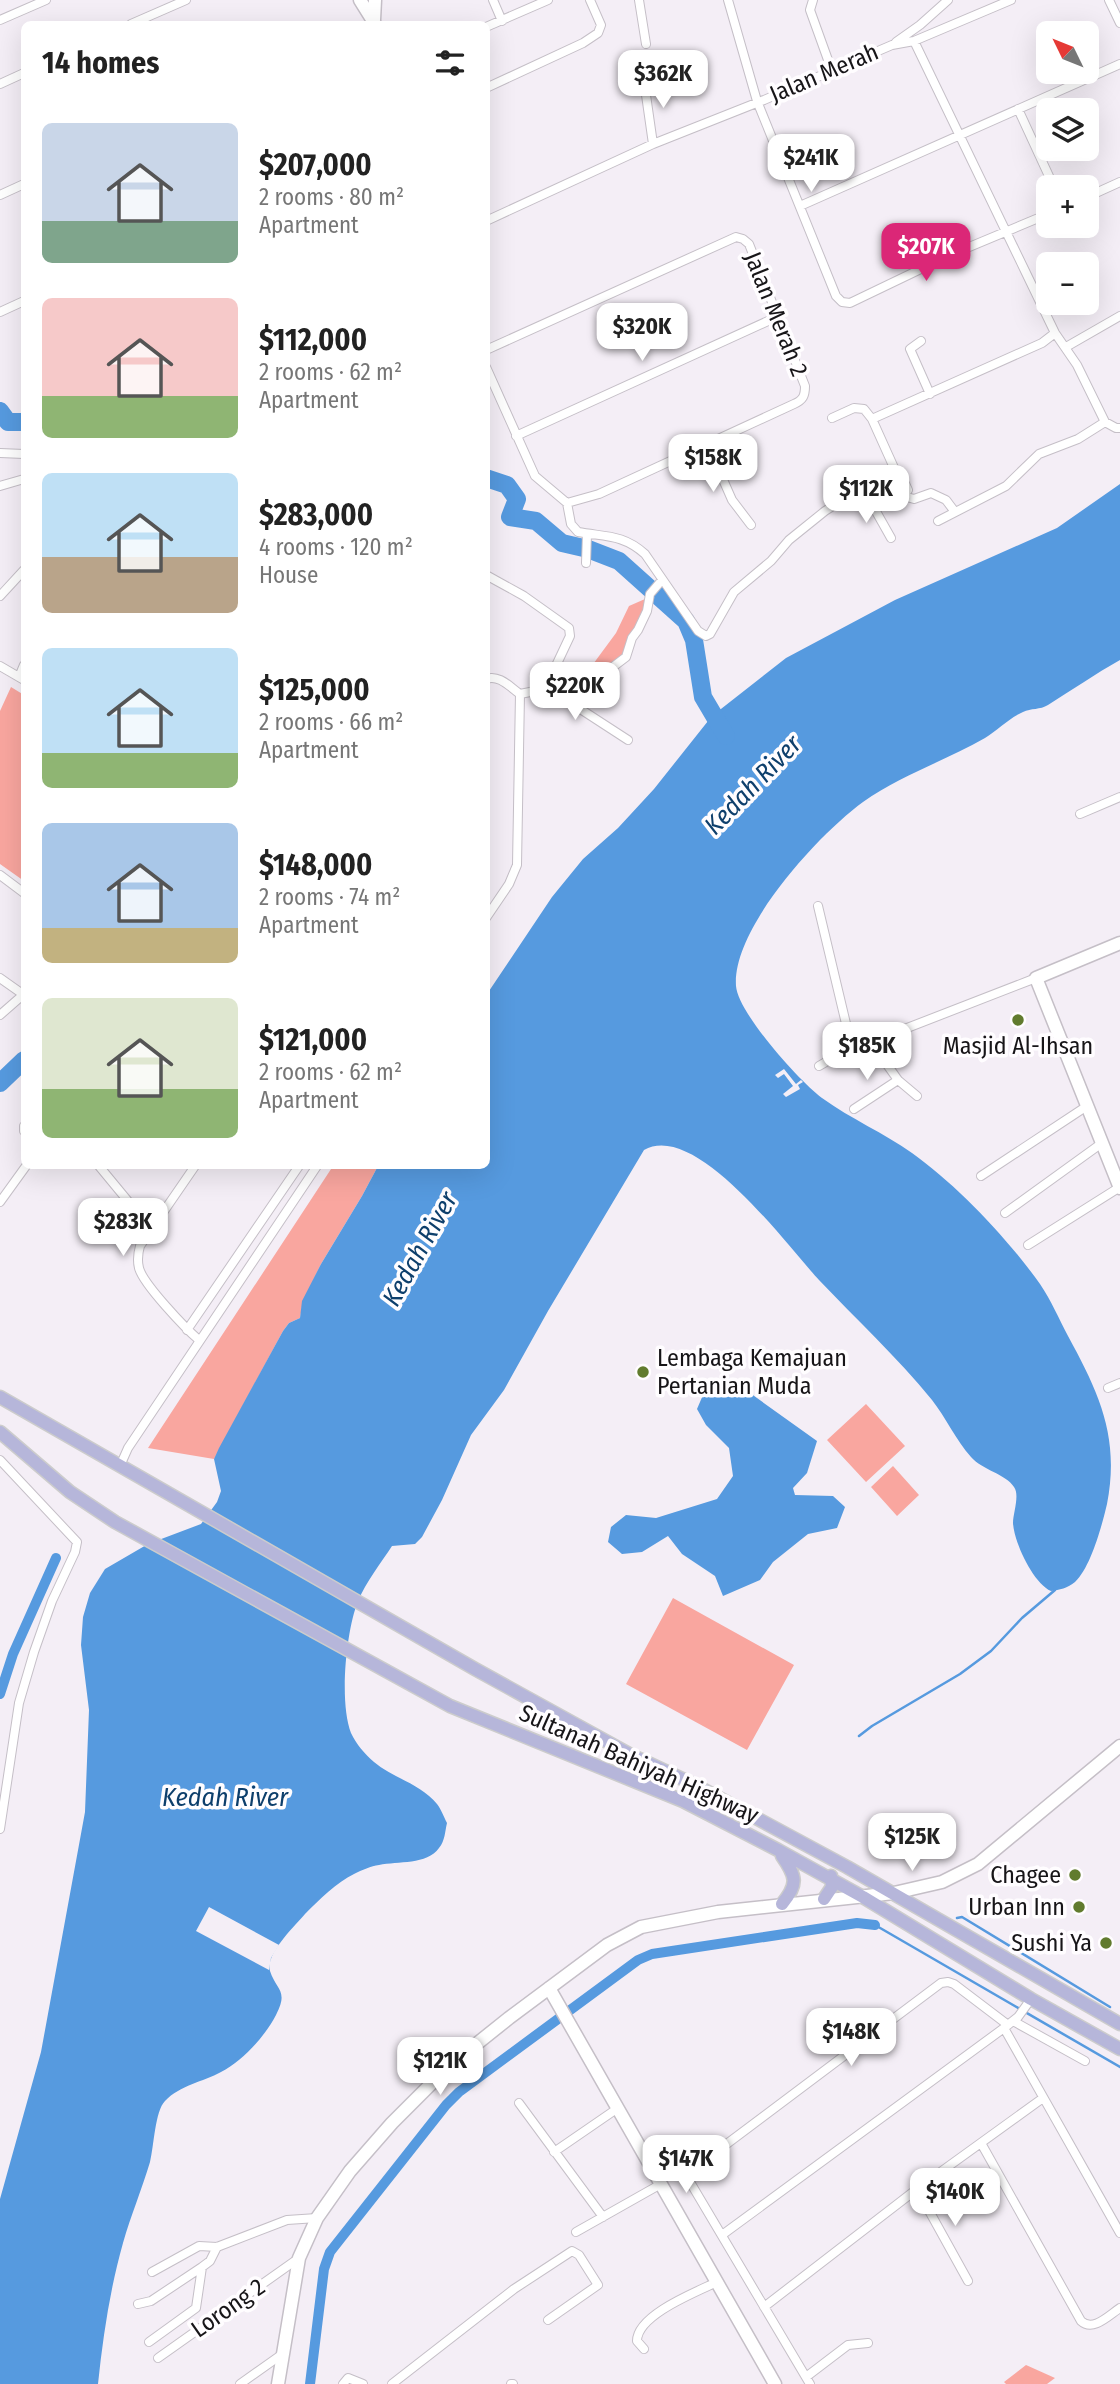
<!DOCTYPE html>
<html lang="en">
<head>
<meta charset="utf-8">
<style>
	body { margin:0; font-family:"Fira Sans Condensed",sans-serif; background:#f2f2f2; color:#222; height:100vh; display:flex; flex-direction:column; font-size:26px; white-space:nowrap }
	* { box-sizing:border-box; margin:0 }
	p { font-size:23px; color:#767676 }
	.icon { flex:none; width:38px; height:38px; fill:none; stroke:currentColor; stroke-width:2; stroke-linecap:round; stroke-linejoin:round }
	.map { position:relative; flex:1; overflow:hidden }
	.details { position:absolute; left:21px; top:21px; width:469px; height:1148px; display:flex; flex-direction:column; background:#fff; border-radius:10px; box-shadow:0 7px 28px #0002 }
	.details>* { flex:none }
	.needle { width:46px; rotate:313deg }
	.controls { position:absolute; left:1036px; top:21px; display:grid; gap:14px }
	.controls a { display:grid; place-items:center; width:63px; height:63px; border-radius:10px; background:#fff; box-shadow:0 7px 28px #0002; font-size:35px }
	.price { position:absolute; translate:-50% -60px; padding:0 16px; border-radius:14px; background:#fff; color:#222; font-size:23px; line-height:46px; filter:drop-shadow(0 2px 4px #0008) }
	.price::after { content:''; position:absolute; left:50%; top:42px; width:21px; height:16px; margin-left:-10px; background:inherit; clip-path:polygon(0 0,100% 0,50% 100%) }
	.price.on { background:#db2777; color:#fff }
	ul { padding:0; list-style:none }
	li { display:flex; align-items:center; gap:21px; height:175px; padding:0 21px }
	li span { display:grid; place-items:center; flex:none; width:196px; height:140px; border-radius:10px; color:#555 }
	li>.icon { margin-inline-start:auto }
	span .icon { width:84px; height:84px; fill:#fffc; stroke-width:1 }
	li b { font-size:30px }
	h2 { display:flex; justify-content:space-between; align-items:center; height:84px; padding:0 21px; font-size:30px }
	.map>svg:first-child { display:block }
	.green { fill:#f9a69f }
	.water { fill:#569adf }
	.pier { fill:#f4eef6 }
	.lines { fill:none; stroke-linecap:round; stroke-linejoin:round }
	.stream { stroke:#569adf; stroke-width:2.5 }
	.canal { stroke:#569adf; stroke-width:10 }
	.river { stroke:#569adf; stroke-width:18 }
	.street-casing { stroke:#c5bfc7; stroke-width:10 }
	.secondary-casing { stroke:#c5bfc7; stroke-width:15 }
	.primary-casing { stroke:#ccc; stroke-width:15 }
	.street { stroke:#fff; stroke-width:8 }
	.secondary { stroke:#fff; stroke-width:12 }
	.primary { stroke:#b6b6da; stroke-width:12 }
	.poi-dot { fill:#617b2e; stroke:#fffdff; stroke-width:2.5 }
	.labels { text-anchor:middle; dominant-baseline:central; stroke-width:7; stroke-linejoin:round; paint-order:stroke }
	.street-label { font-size:24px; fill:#171518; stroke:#fffdff }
	.poi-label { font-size:24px; fill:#171518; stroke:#fffdff; text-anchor:end }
	.water-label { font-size:26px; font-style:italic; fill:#0e3f6c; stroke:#fffdff }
</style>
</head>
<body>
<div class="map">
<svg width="1120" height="2384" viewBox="0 0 1120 2384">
	<rect width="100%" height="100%" fill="#f4eef6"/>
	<path class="green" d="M645,599l2,6 -23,50 -53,39 45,-61 13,-27z
		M11,687l13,8v186l-24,-17v-153z
		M333,1166h45l-16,30 -41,68 -18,37 -3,17 -11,5 -6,8 -69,128 -66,-11z
		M866,1404l39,42 -39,36 -39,-42z
		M893,1466l26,29 -22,21 -26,-29z
		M673,1598l121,67 -47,85 -121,-66z
		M1026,2365l29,13 -8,6h-41l-2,-2z"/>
	<path class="water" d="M1120,484v176c-25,14 -48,30 -72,45 -8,5 -17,3 -25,7 -14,6 -25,18 -38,26 -40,23 -84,37 -122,64 -44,32 -131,126 -127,184 2,27 64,96 86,112 29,21 62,35 90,55 45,32 96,86 128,131 11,16 19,35 28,52 31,57 52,101 39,168 -5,21 -16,63 -32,78 -7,6 -16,8 -24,9 -18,-8 -37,-49 -38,-68 0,-10 7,-28 1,-36 -8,-13 -32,-17 -43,-30 -15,-17 -25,-39 -39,-57 -35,-43 -76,-81 -113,-120 -31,-33 -123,-160 -175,-130l-96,161 -44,79 -33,45 -29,65 -20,37 -7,7 -23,2c-11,17 -26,36 -34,55 -12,30 -19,101 -7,132 5,11 14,21 23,29 19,16 47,22 63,42 4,5 7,13 10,19 -2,8 -2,18 -8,25 -12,17 -41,13 -60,17 -8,1 -17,5 -25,9 -17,8 -35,26 -49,40 -10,12 -40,40 -35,57 6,19 19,19 6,44 -11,21 -33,46 -55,57 -18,10 -41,13 -56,29 -10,10 -11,45 -15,61 -8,27 -19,53 -27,81 -13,46 -20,93 -25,141h-98v-185l41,-147 44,-240 4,-102 -8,-65 2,-28 7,-24 15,-24 43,-25 53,-20 16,-22 4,-11 -7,-32 5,-11 64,-117 6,-8 11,-5 2,-17 19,-37 41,-68 16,-30h108l1,-172 65,-97 31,-38 35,-31 36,-39 58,-73 74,-58 109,-58 162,-72z
		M729,1378l88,63 -10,32 -14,15 2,7 38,1 12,11 -8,21 -29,6 -35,28 -13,18 -37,16 -8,-20 -33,-22 -14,-18 -26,16 -20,2 -14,-12 3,-15 15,-12 30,3 61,-19 16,-23 -4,-28 -23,-23 -9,-16 6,-14z"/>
	<path class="pier" d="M784,1069l12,15 5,-4 2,2 -5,3 2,4 -14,8 -3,-3 10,-8 -9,-12 -6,4 -3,-3z
		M209,1907l70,38 -8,13 -2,12 -73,-39z"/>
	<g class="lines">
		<path class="stream" d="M859,1736l13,-10 88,-52 31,-23 31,-33 33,-28v-3
			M957,1918l5,-1 148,90
			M875,1925l245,142"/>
		<path class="canal" d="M0,1694l13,-40 43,-96
			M310,2384l14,-115 6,-17 116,-147 13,-13 179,-132 14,-6 205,-31 18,2"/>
		<path class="river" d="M0,411l8,11h16
			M486,478l21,7 10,14 -7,18 26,4 26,22 26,6 31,12 67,60 8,19 9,57 23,39
			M0,1083l24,-23"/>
		<defs>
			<path id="street" d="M493,0l9,21
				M639,0l7,44
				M728,0l29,101 79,195 6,6 8,1 100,-48 98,-41
				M813,0l-3,10 22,61
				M1109,0l11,23
				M0,20l46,-20
				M131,24l55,-24
				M486,27l62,-27
				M914,41l141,292 22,32 28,57
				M896,42l24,-17 28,-25
				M644,81l9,63
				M0,84l24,-11
				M486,88l97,-45 15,-10 3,-8 -11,-25
				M1018,109l36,78
				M0,195l24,-11
				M1087,197l33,-15
				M800,206l320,-142
				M486,221l167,-77 111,-44 128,-55 22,-4 97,-41
				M0,312l24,-11
				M921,341l-11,8 20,45
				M1066,347l54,-31
				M486,350l250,-113 7,2 6,5 56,142c0,10 -2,14 -11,18l-195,90 -32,9 -32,-27 -49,-109
				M872,419l170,-76 13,-10
				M516,436l263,-120
				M707,443l25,57 19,25
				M0,453l24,1
				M0,486l24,-7
				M900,495l14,4 17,-6 15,7 9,12
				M869,499l22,39
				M567,503l4,21 7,8c27,5 45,2 67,22l53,77 8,5 4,-2 24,-42 37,-31 18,-21 36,-29 14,-9 18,-7 12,4 22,-6 14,1 3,-4 -7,-15 -6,-5 -23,-51 -8,-10 -10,-1 -22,10
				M938,521l68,-35 33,-32 39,-15 27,-17 11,6h4
				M586,563l1,-29
				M486,575l38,21 45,32 1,8 -25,53
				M0,596l24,-26
				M0,666l24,14
				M19,677l5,-12
				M486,679c13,-5 24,8 34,15
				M520,694l25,-5 23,12 60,39
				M568,701l58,-44 6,-19 6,-8 9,-19 3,-17 12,-14
				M1080,814l40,-17
				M0,875l24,18
				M818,906l30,126 12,10h11l165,-64
				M486,918l23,-34 8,-19 3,-171
				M0,978l24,17
				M0,1015l24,-21
				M871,1042l27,38 19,16
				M819,1066l41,-24
				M854,1109l44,-29
				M24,1126v5
				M99,1166l52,63
				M195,1166l-55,80c-2,7 -3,14 -1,22 4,16 47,61 60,72
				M981,1176l106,-70
				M0,1202l26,-36
				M1005,1213l97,-70
				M1028,1245l92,-58
				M187,1330l112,-164
				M1108,1388l12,-5
				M0,1460l77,82 -2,10 -23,49 -18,51 -15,51 -19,126
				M120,1466l8,-18 189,-282
				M1013,2021l72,40
				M1004,2028l116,205
				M519,2103l84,114
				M981,2143l100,178c12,11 27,-5 39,-13
				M554,2152l64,-44
				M917,2189l51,92
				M576,2232l85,-48
				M722,2235l282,-207 14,-11 13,-18
				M152,2272l47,-26 18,1 70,-27 30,-2
				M138,2304l13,-3 51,-34
				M764,2307l153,-118 126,-91
				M149,2342l47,-34 6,-41 8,-6 7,-14
				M644,2349l-7,-8c0,-26 59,-49 80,-59
				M158,2358l141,-100
				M806,2377l42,-32 20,-2
				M240,2384l41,-29
				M343,2384l5,-6 15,6
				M392,2384l122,-95 58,-38 7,4 19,30 -50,35
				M511,2384h2
				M810,2384l-120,-202 2,-12 249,-187 7,-1 6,2 54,41"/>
			<path id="secondary" d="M360,0l15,24
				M374,20l1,-20
				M1120,943l-84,35 84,210
				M549,1988l226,396
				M278,2384l21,-126 18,-40 33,-47 42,-48 57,-57 60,-48 98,-73 34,-18 77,-15 176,-19 48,-11 36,-18 142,-118"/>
			<path id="primary" d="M0,1397l475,272 156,86 62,29 154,83 273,157
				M0,1432l70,60 45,30 335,184 233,95 95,49 85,47 168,102 89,50
				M782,1856c14,20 17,28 0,48
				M824,1899l8,-12 -1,-11"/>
		</defs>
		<use href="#street" class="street-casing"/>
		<use href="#secondary" class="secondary-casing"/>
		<use href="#primary" class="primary-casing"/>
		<use href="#street" class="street"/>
		<use href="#secondary" class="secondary"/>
		<use href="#primary" class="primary"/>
	</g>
	<g class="poi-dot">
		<circle cx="1018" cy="1020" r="7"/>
		<circle cx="643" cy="1372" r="7"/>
		<circle cx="1075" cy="1875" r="7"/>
		<circle cx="1079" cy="1907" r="7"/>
		<circle cx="1106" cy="1943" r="7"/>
	</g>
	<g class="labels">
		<g class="street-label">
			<text transform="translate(824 73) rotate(-23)">Jalan Merah</text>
			<text transform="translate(776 314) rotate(68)">Jalan Merah 2</text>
			<text transform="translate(639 1764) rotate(24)">Sultanah Bahiyah Highway</text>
			<text transform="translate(228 2308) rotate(-35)">Lorong 2</text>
		</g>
		<g class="poi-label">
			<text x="1018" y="1046" text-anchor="middle">Masjid Al-Ihsan</text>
			<text x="657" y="1358" text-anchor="start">Lembaga Kemajuan<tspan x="657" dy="28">Pertanian Muda</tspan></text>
			<text x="1061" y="1875">Chagee</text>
			<text x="1065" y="1907">Urban Inn</text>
			<text x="1092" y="1943">Sushi Ya</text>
		</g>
		<g class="water-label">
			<text transform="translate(753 785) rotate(-46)">Kedah River</text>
			<text transform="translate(420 1249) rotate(-61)">Kedah River</text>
			<text x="225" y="1797">Kedah River</text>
		</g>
	</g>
</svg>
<div class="controls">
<a><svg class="needle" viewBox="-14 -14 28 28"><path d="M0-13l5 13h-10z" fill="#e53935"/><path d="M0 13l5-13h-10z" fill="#767676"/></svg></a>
<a><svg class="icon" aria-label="layers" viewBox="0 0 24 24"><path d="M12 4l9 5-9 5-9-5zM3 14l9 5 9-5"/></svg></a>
<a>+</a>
<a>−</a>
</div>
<b class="price" style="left:663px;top:110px">$362K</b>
<b class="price" style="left:811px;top:194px">$241K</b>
<b class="price on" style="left:926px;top:283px">$207K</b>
<b class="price" style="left:642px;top:363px">$320K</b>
<b class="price" style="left:713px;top:494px">$158K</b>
<b class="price" style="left:866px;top:525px">$112K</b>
<b class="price" style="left:575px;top:722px">$220K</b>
<b class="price" style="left:867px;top:1082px">$185K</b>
<b class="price" style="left:123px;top:1258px">$283K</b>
<b class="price" style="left:912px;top:1873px">$125K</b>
<b class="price" style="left:851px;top:2068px">$148K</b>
<b class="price" style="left:440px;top:2097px">$121K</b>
<b class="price" style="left:686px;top:2195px">$147K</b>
<b class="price" style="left:955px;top:2228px">$140K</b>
<section class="details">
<h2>14 homes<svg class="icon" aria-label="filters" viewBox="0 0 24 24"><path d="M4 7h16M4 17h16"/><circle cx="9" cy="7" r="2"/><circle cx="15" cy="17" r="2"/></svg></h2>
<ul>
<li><span style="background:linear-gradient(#c9d6e8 70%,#7fa58c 0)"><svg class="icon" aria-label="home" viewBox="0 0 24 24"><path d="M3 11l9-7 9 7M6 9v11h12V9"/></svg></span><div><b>$207,000</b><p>2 rooms · 80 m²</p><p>Apartment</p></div></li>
<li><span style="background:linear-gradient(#f6c9c9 70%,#8fb573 0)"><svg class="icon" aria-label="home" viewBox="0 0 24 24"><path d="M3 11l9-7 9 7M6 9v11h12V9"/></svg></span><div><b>$112,000</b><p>2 rooms · 62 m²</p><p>Apartment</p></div></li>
<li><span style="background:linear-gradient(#bfe0f5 60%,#b9a48a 0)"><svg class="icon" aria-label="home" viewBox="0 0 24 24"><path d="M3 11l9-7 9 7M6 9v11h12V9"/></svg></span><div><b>$283,000</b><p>4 rooms · 120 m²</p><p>House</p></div></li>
<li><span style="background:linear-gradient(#bfe0f5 75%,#8fb573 0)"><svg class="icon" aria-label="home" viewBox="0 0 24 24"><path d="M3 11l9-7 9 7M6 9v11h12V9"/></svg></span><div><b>$125,000</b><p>2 rooms · 66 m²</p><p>Apartment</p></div></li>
<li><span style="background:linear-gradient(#a9c7e8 75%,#c2b280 0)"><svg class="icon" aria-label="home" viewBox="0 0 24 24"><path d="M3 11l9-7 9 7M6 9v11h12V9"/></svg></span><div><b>$148,000</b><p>2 rooms · 74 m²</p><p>Apartment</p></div></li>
<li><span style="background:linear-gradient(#dfe7d0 65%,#8fb573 0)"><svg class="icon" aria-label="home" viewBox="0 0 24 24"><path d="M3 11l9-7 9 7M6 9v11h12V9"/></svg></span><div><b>$121,000</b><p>2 rooms · 62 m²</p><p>Apartment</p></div></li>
</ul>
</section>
</div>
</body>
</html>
